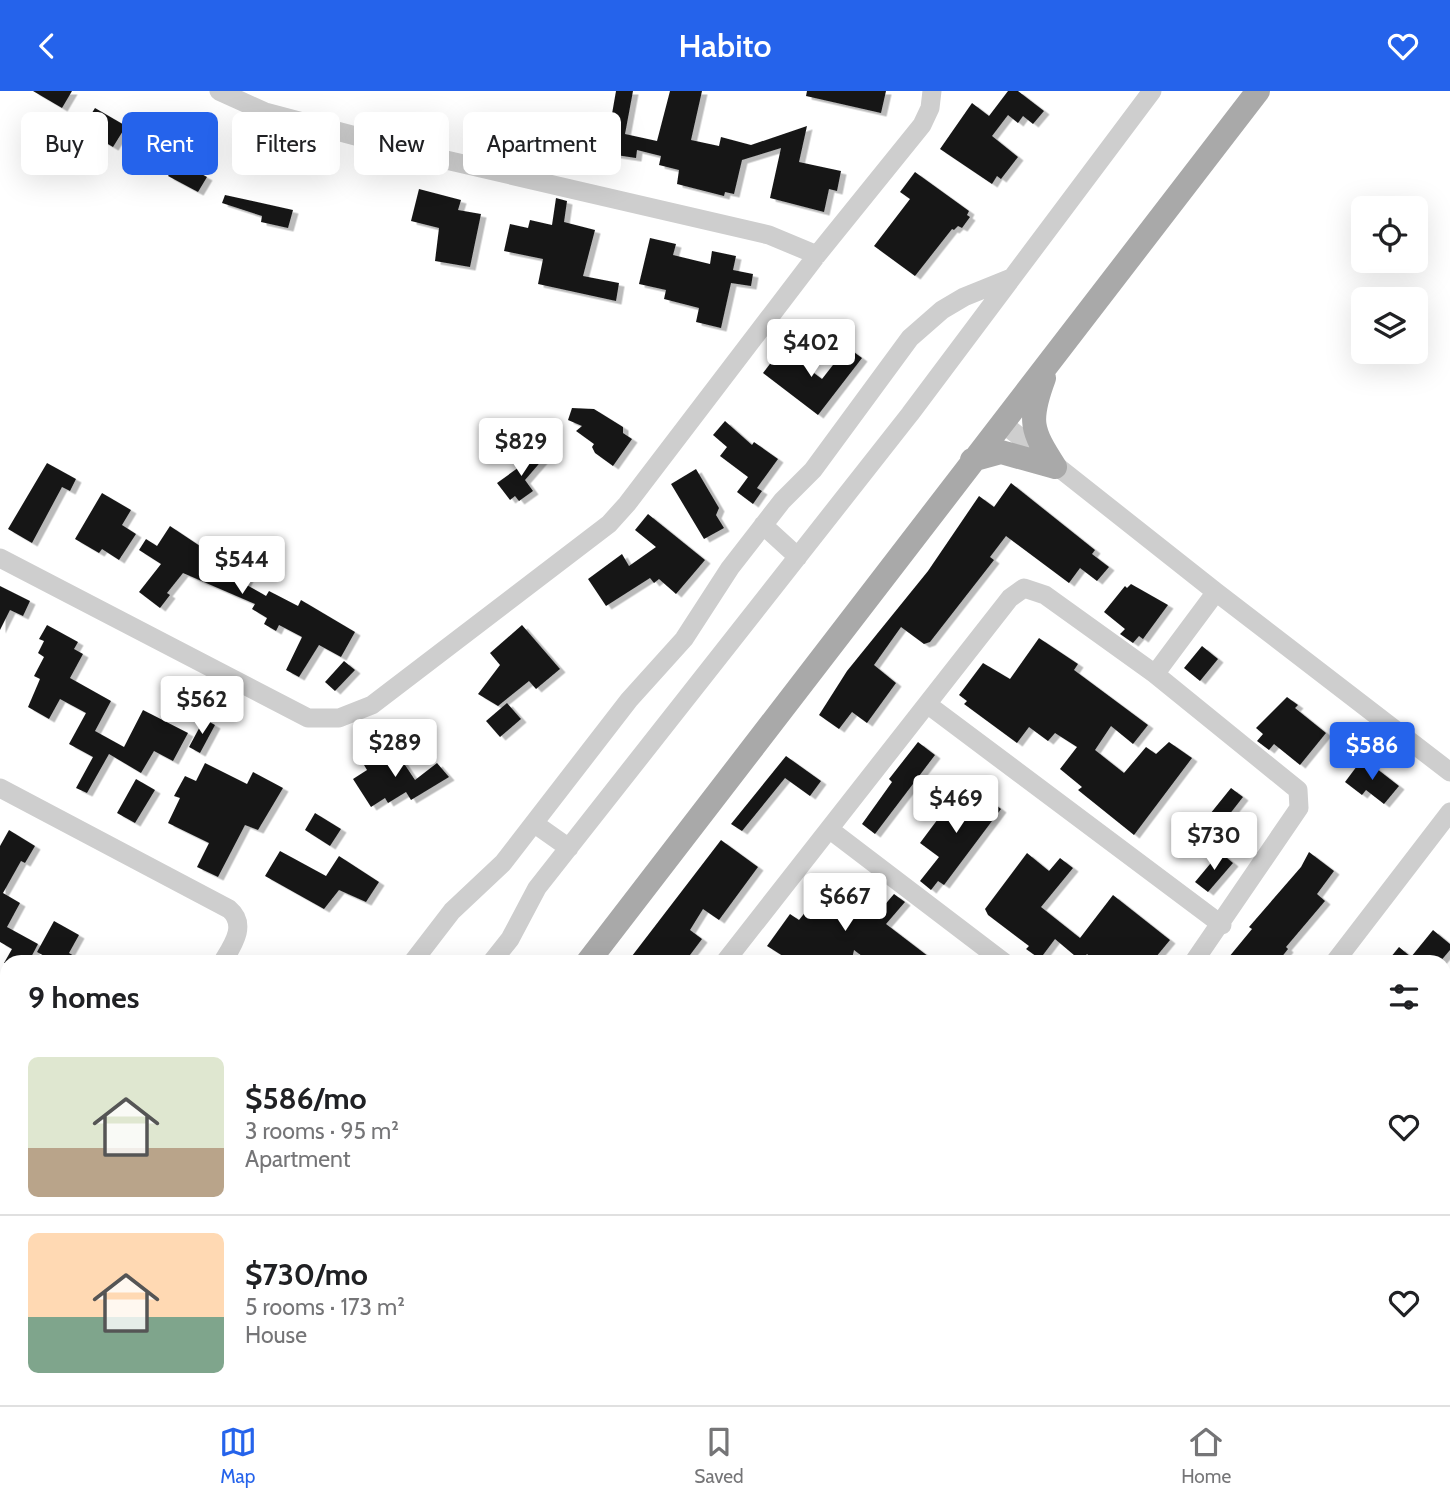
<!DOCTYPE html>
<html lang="en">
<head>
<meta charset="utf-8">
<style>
	body { margin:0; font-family:Cabin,sans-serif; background:#f2f2f2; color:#202124; height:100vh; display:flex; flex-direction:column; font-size:26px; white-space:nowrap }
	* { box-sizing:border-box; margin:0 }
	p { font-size:23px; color:#757577 }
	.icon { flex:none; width:38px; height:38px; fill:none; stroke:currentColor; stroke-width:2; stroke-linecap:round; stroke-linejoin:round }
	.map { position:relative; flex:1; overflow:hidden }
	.drawer { position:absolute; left:0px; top:864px; width:1451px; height:450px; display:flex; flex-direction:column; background:#fff; border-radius:21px 21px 0 0; box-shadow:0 7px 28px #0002 }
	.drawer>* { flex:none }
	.top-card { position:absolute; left:21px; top:21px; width:700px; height:63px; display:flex; gap:14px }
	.buttons { position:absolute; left:1351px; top:105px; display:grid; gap:14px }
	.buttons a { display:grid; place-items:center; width:77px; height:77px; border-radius:10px; background:#fff; box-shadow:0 7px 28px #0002; font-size:35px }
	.price { position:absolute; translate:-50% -60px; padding:0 16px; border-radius:7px; background:#fff; color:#222; font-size:23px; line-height:46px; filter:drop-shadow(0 2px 4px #0008) }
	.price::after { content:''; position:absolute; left:50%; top:42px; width:21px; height:16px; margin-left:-10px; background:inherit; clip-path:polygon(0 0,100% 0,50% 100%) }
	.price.on { background:#2563eb; color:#fff }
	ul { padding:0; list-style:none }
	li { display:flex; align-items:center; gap:21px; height:175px; padding:0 28px }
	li+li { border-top:2px solid #e0e0e0 }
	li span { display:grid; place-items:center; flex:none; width:196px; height:140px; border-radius:10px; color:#555 }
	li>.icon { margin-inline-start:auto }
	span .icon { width:84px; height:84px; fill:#fffc; stroke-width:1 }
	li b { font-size:30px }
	h2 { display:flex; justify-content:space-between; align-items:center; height:84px; padding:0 28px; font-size:30px }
	.pill { padding:0 24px; border-radius:10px; background:#fff; box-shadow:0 7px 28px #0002; font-size:24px; line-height:63px }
	.pill.on { background:#2563eb; color:#fff }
	header { display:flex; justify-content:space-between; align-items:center; height:91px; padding:0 28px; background:#2563eb; color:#fff; font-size:32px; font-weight:600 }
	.menu { display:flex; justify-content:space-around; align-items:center; height:98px; border-top:2px solid #e0e0e0; background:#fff; font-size:19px; color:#757577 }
	.menu a { display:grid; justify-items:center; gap:4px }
	.menu .on { color:#2563eb }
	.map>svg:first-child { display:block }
	.building { fill:#181818; filter:url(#shadow) }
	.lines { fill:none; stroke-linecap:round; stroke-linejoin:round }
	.minor { stroke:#cecece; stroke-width:19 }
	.major { stroke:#a9a9a9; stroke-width:24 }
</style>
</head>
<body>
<header><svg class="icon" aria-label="back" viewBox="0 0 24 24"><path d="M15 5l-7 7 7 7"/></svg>Habito<svg class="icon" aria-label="heart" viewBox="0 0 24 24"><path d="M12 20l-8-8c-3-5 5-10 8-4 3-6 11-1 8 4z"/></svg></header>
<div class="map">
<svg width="1450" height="1314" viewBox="0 0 1450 1314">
	<defs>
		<filter id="shadow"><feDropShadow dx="5.5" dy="3.5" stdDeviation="0" flood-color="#0004"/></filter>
	</defs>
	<rect width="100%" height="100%" fill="#fff"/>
	<path class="building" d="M33,0h39l-10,17z
		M616,0h17l-8,43 32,7 13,-50h32l-11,49 28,6 2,-9 30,8 56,-19 -8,36 42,9 -4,20 -8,-2 -5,23 -54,-14 11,-50 -39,12 -8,34 -9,-2 -1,4 -47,-12 2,-14 -20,-5 2,-9 -24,-6 -1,8 -40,-6 5,-23 8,2z
		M807,0h79l-5,22 -75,-17z
		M1008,0h10l26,20 -11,13 -10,-8 -5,7 -10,-8 -16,21 26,21 -17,22 -4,-3 -5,8 -52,-35 32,-46 17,13z
		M95,17l31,18 -13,21 -31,-18z
		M178,70l29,16 -9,15 -30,-16z
		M915,81l54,39 -2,4 3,2 -8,11 -4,-2 -4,4 -2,-1 -37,47 -41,-30 36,-47 -10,-7z
		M419,98l42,11 -3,10 23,4 -11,53 -35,-6 4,-33 -28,-7z
		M225,104l68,15 -5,18 -27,-6 1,-6 -40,-13z
		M556,107l11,3 -3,21 31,8 -12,46 36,7 -3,18 -78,-17 5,-25 -39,-8 6,-27 18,4 2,-8 22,5z
		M650,147l26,6 -3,11 37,9 2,-13 24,5 -3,14 20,4 -2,12 -20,-3 -10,45 -25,-6 3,-14 -35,-9 2,-9 -27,-6z
		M847,256l15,11 -44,57 -55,-42 16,-21 9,7 3,-3 31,23z
		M572,317l22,1 29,18v6l9,6 -19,27 -18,-13 -3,-6 2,-3 -18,-13 6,-5 -14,-6z
		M725,330l27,24 2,-3 24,17 -21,29 5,3 -9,13 -16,-12 11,-15 -28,-21 7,-9 -14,-12z
		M547,356l3,4 -25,29 8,11 -14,10 -4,-5 -5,4 -13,-17z
		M47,372l29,16 -6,12 -8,-4 -30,56 -24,-14z
		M696,378l23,39 -3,7 8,13 -20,11 -33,-55z
		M1011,392l84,67 -3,4 17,13 -12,14 -17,-13 -11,15 -63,-47 -16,21 4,3 -64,82 -6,2 -23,-17 -27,38 22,18 -29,40 -15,-11 -13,17 -20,-14 28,-44 81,-100 51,-75 15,11z
		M102,402l29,17 -9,15 14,9 -17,26 -17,-11 -3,4 -24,-14z
		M648,423l57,46 -29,34 -17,-15 -5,4 -4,-5 -44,28 -18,-27 34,-25 7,12 27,-19 -21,-17z
		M170,435l33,22 -2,3 49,23 -5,10 16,9 5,3 3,-5 29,15 3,-6 54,32 -14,25 -22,-12 -20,32 -13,-7 16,-33 -23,-12 -3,6 -12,-7 3,-6 -15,-9 3,-5 -72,-31 -16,20 3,2 -10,13 -21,-16 22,-28 -22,-14 7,-11 11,7z
		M1131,493l37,21 -25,34 -4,-3 -6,7 -13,-9 5,-5 -21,-17 21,-26 2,2z
		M0,495l30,15 -7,15 -13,-6 -10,20z
		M47,534l31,17 -4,7 9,5 -13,24 41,23 -16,30 29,16 19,-37 45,23 -15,28 -19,-10 -13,22 -32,-19 -22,39 -11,-5 17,-31 -24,-13 17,-31 -26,-14 -11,20 -21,-12 12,-28 -6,-3 10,-19 -6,-4 6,-12 -5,-2z
		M522,534l38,44 -24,20 -7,-8 -31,25 -20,-12 22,-29 -10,-12z
		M1039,547l39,26 -4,6 74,55 -15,19 -22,-18 -16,24 29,23 22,-26 10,7 13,-12 23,16 -58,77 -56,-45 4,-3 -22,-18 17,-22 -22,-14 -7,8 -19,-14 -12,16 -53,-39 3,-3 -8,-6 24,-32 27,16z
		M1202,555l16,13 -18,22 -16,-13z
		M344,570l11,9 -20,21 -10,-9z
		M1287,606l11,8 -3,3 31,25 -26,32 -26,-21 -5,6 -12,-9 6,-7 -7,-6z
		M507,612l14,16 -21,18 -14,-16z
		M204,628l11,6 -15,28 -11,-6z
		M918,651l17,13 -60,79 -13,-10 30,-42 -3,-3z
		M393,656l22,33 22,-17 12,14 -38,23 -5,-8 -18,11 -3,-5 -14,9 -18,-28 14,-9 -3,-5z
		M786,665l35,25 -11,15 -25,-18 -43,53 -11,-7z
		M1363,667l36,28 -15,18 -18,-14 -4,5 -17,-13z
		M205,672l42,21 6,-12 30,16 -25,42 -13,-5 -27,52 -21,-10 12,-24 -41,-20 12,-25 -6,-2 11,-20 11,5z
		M136,688l19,11 -20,33 -18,-10z
		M961,697l22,18 5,-7 13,10 -57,76 -6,-4 -7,9 -11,-9 19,-24 -19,-14z
		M1231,697l12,9 -25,32 -12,-10z
		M315,722l26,16 -11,17 -25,-16z
		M9,739l26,16 -10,17 -4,-2 -18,32 17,10 -13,24 31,17 -10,19h-24l8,-14 -12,-7v-96z
		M721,749l37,27 -39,53 -16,-11 -13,21 12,9 -18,24h-44l-8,-7z
		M280,760l46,25 13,-20 40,26 -13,20 -27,-12 -15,19 -59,-33z
		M1220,761l13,11 -25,29 -13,-10z
		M1309,761l25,19 -17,23 8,7 -39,46 2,2 -11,14h-53l28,-34 -3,-2 52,-60z
		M1027,762l22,18 11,-13 13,10 -32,39 39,31 33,-43 57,45 -19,23h-54l-10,-9 -6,7 -26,-22 -15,20 -14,-10 3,-3 -41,-31 -3,-6z
		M859,785l1,26 16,13 18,-21 11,8 -19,22 51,39h-66l-17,-13 -3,13h-57l-27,-17 23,-32 9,6 23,-29 13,10 10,-14 3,2z
		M54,830l25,14 -10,18 17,10h-29l-20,-11z
		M1433,839l17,14v6l-11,13h-53l13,-16 12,10z"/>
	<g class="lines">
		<path class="minor" d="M219,0l46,21 181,48 323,75 48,20
			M1001,331l215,170 234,180
			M763,434l35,32
			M0,467l308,160h31l33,-13 237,-181 18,-20 190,-249 105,-130 8,-17 2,-17
			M1155,583l61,-82
			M927,613l295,221
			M0,697l229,121c19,16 3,37 -7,54
			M535,733l34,24
			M829,738l176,134
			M412,872l40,-52 51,-48 126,-163 55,-61 46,-71 52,-67 31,-31 97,-132 32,-28 22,-13 47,-19
			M491,872l19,-24 27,-51 373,-474 242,-323
			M724,872l286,-365 14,-10 21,7 110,79 143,116 1,18 -106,155
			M1334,872l116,-151
			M1444,924l6,-9
			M0,938l7,4
			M0,1172l7,3
			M1444,1179l6,-8
			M1444,1244l6,5
			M596,1307l9,7
			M46,1314l3,-7
			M128,1314l4,-7
			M847,1314l5,-7
			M993,1314l5,-7"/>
		<path class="major" d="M1044,287c-16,43 -13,52 11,89
			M972,369l29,-8 54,15
			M587,872l671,-872
			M247,1314l6,-7"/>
	</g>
</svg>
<div class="buttons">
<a><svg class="icon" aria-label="locate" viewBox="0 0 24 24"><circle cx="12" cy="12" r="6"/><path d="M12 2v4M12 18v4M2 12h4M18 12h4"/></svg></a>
<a><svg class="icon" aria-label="layers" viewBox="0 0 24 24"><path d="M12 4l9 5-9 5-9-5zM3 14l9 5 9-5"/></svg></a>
</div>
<b class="price" style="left:811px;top:288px">$402</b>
<b class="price" style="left:521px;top:387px">$829</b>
<b class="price" style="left:242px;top:505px">$544</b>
<b class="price" style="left:202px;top:645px">$562</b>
<b class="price" style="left:395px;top:688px">$289</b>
<b class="price on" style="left:1372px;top:691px">$586</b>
<b class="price" style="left:956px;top:744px">$469</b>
<b class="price" style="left:1214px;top:781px">$730</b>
<b class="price" style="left:845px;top:842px">$667</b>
<div class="top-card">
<a class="pill">Buy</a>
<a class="pill on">Rent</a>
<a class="pill">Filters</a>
<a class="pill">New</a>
<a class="pill">Apartment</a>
</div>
<section class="drawer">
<h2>9 homes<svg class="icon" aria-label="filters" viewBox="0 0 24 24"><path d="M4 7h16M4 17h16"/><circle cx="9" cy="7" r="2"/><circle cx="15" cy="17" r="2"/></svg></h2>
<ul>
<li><span style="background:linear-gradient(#dfe7d0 65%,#b9a48a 0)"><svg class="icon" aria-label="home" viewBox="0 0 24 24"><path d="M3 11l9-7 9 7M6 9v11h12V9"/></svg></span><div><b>$586/mo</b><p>3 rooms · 95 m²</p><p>Apartment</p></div><svg class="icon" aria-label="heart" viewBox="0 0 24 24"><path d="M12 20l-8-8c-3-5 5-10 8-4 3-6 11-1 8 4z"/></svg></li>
<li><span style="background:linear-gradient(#ffd9b3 60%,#7fa58c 0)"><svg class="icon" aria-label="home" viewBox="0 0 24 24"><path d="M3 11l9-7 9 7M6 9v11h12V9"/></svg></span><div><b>$730/mo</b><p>5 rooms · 173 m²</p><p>House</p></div><svg class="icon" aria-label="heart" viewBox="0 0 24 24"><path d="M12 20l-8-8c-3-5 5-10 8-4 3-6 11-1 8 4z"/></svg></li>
</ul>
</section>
</div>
<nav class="menu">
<a class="on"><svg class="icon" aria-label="map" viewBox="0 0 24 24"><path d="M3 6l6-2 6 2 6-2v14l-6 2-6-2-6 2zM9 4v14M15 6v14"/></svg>Map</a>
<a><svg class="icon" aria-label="saved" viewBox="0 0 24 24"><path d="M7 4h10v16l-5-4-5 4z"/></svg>Saved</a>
<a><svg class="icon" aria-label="home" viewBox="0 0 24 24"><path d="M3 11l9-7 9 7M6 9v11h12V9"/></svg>Home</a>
</nav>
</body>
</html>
